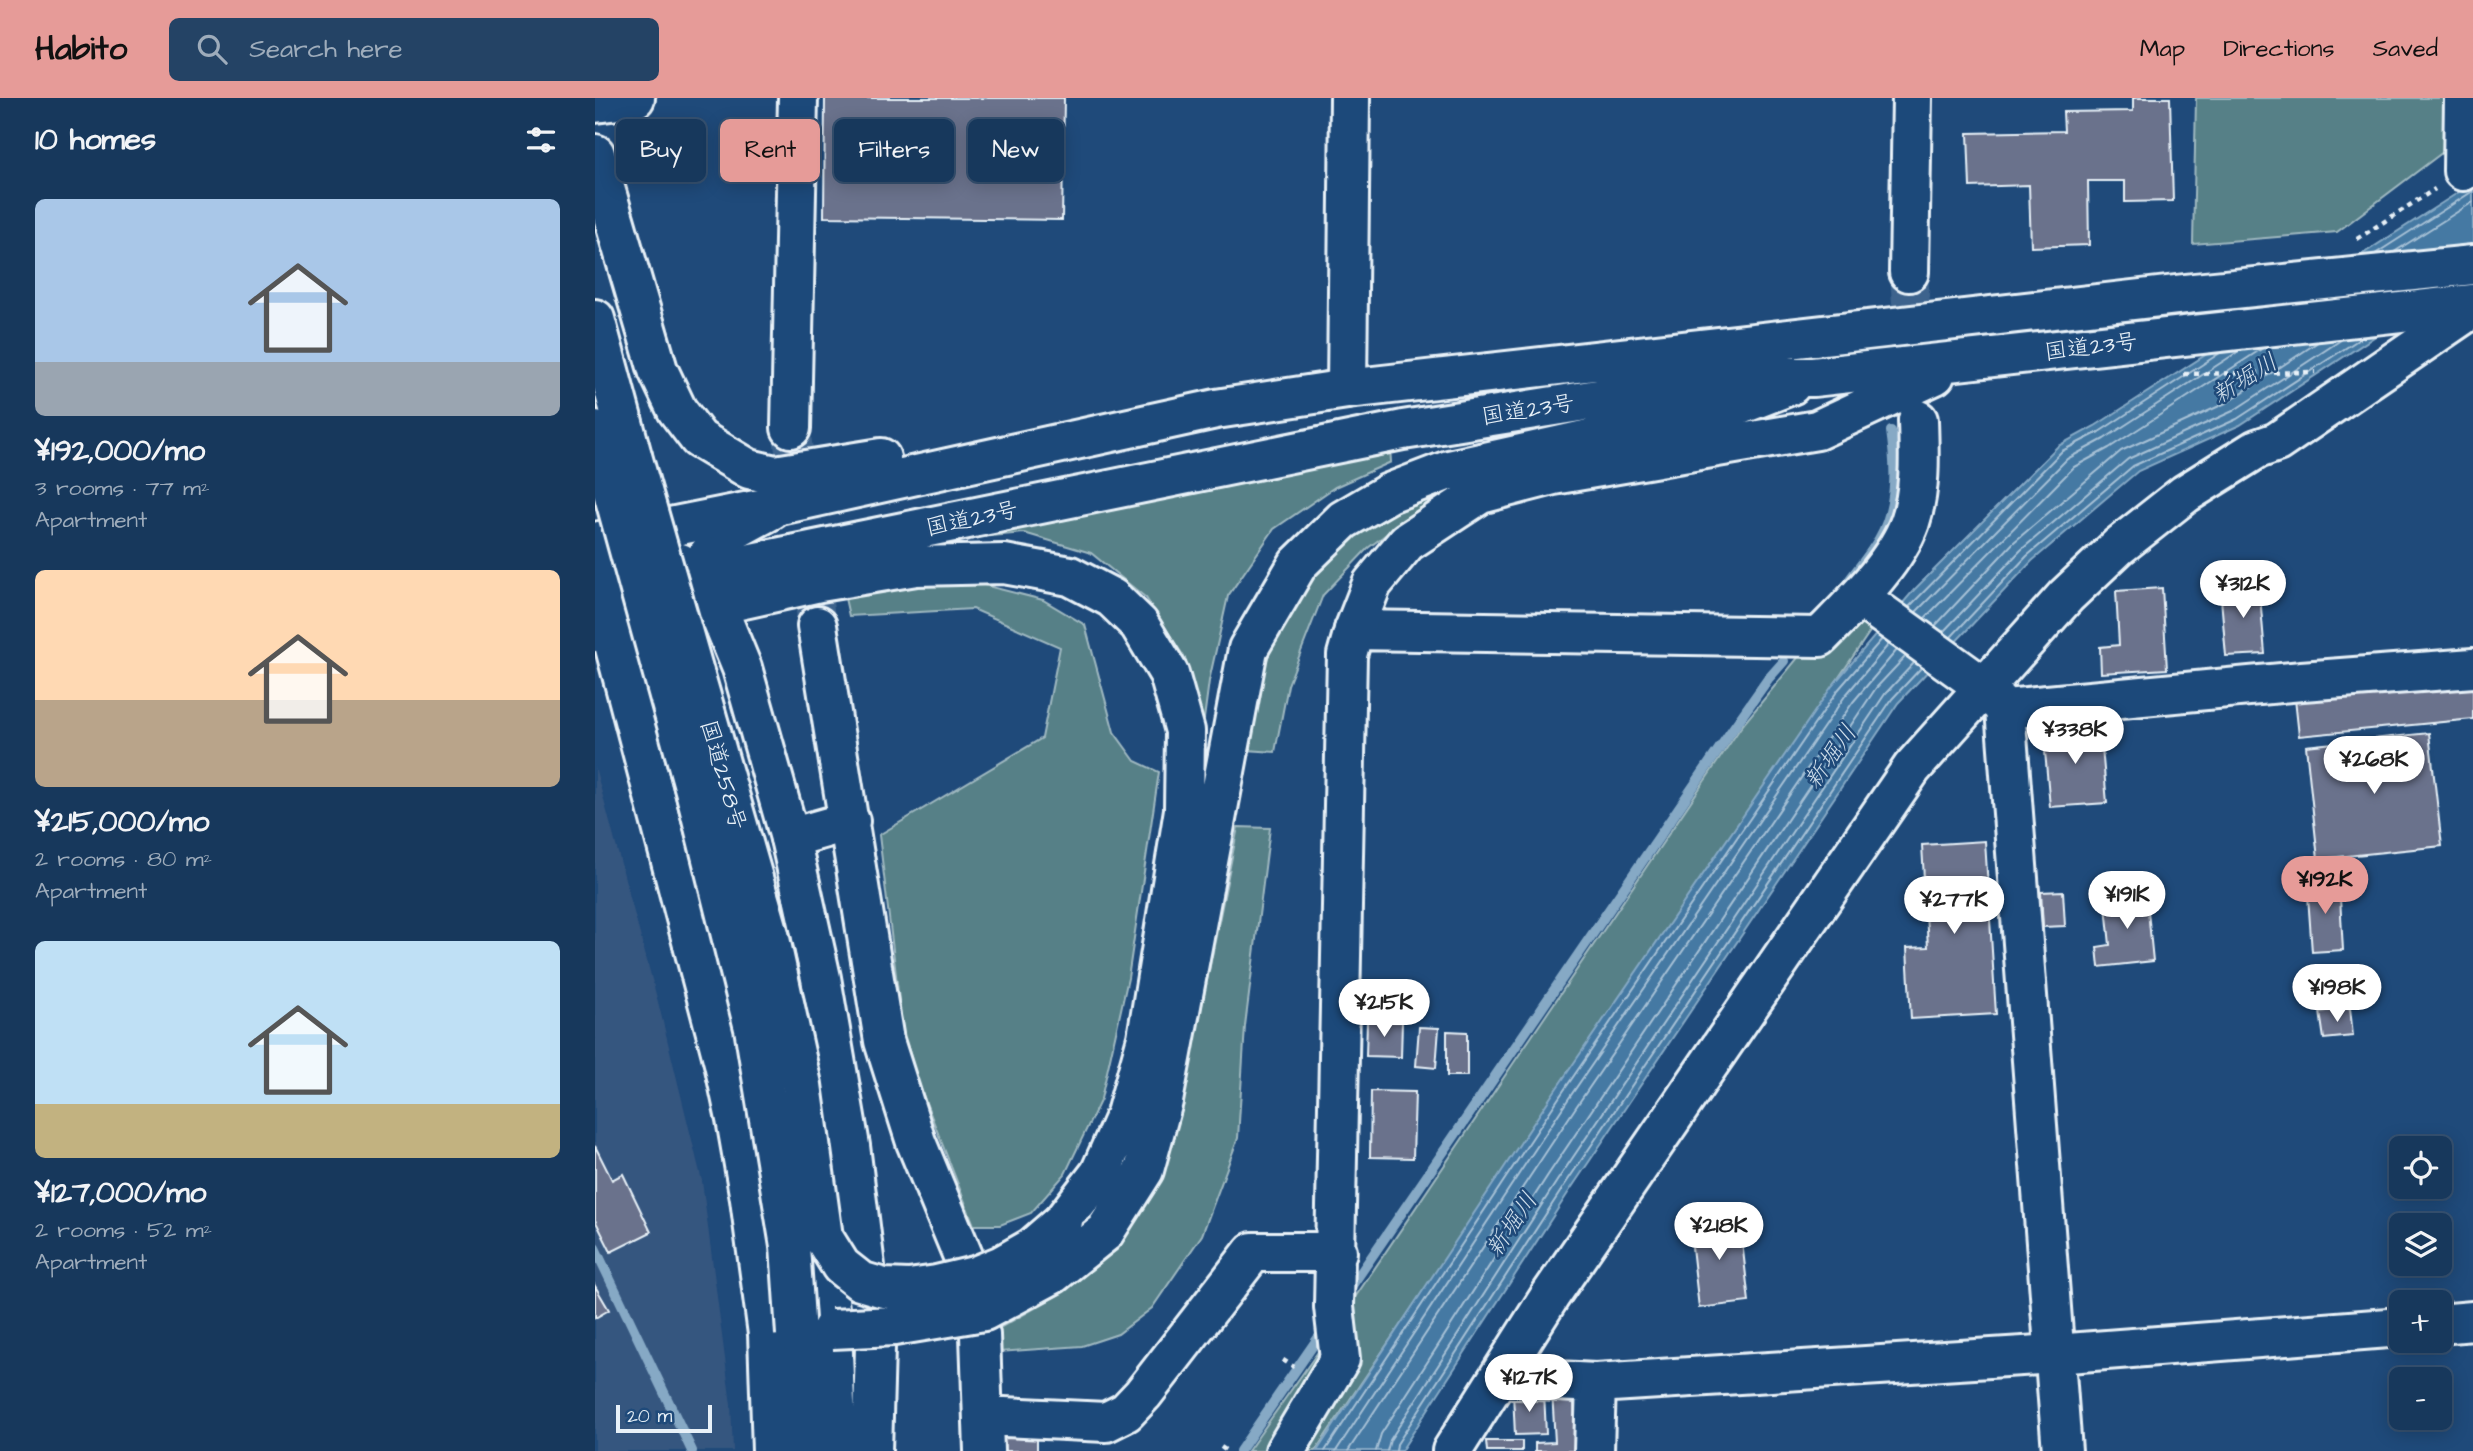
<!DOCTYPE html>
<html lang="en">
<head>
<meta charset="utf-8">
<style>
	body { margin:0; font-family:"Architects Daughter","Klee One",sans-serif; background:#244365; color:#f1f3f6; height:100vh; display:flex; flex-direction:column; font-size:26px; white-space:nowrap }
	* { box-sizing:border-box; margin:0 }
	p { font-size:23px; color:#9eacbb }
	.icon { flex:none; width:38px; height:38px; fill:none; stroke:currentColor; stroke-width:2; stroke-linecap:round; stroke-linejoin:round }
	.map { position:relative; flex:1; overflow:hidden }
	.drawer { display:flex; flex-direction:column; background:#17385c; width:595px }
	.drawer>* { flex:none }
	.guide { position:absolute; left:21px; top:21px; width:665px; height:63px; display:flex; gap:14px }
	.tools { position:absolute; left:1794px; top:1038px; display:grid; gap:14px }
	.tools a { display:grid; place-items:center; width:63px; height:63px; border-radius:10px; background:#17385c; box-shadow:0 4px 18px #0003,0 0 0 2px #365272; font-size:35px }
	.scale { position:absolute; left:21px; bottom:18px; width:96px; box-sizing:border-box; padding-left:7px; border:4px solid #e8f1f8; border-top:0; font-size:19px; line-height:24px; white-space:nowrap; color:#e8f1f8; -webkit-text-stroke:5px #1f4a7a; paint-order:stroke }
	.price { position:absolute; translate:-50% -60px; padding:0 16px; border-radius:24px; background:#fff; color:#222; font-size:23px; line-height:46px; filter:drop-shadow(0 2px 4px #0008) }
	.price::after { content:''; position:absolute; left:50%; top:42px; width:21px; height:16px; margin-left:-10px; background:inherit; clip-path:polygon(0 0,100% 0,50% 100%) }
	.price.current { background:#e69b98; color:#111 }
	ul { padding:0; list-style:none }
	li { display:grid; align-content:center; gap:14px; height:371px; padding:0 35px }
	li span { display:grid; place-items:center; height:217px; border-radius:10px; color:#555 }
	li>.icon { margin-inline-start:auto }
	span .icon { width:126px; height:126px; fill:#fffc; stroke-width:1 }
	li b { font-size:30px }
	h2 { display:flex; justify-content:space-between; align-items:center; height:84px; padding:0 35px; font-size:30px }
	.tag { padding:0 24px; border-radius:10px; background:#17385c; box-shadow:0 4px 18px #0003,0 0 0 2px #365272; font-size:24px; line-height:63px }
	.tag.current { background:#e69b98; color:#111 }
	header { display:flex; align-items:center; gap:42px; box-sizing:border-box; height:98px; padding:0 35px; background:#e69b98; color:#111 }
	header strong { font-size:33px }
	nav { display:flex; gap:38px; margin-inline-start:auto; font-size:24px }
	.search { width:490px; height:63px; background:#244365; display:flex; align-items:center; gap:18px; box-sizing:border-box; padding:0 24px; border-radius:10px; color:#9eacbb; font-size:26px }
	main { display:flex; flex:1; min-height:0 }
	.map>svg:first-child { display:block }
	.built { fill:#36567f }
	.green { fill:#568087; stroke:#9fb8c0; stroke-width:2 }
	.water { fill:#4579a3; stroke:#86a9c5; stroke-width:2 }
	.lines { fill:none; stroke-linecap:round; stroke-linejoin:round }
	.shore { stroke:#a7c1d6; stroke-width:2 }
	.stream { stroke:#86a9c5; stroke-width:10 }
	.building { fill:#6a728c; stroke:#e8f1f8; stroke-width:2 }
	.minor-tunnel { stroke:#3d638d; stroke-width:38; stroke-dasharray:38 19; stroke-linecap:butt }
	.minor-casing { stroke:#e8f1f8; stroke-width:44 }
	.major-casing { stroke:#e8f1f8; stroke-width:44 }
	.highway-casing { stroke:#e8f1f8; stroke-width:44 }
	.path { stroke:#e8f1f8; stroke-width:4.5; stroke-dasharray:5 5; stroke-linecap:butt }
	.minor { stroke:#1f4a7a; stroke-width:38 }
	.major { stroke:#1f4a7a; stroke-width:38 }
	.highway { stroke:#1f4a7a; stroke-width:38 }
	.highway-bridge-casing { stroke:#e8f1f8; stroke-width:44; stroke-linecap:butt }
	.highway-bridge { stroke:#1f4a7a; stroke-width:38 }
	.labels { text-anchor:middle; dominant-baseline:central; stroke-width:5; stroke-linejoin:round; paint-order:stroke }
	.street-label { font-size:23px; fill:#e8f1f8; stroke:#1f4a7a }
	.water-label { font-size:24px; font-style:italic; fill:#d0dfeb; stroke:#1f4a7a }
</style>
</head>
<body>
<header>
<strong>Habito</strong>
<div class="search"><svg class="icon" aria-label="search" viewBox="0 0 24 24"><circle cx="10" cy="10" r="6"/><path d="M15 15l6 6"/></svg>Search here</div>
<nav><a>Map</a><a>Directions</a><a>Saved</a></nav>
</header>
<main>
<section class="drawer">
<h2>10 homes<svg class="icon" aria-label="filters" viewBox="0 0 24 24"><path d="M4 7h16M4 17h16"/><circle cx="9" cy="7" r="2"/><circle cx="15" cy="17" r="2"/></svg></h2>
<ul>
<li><span style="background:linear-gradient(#a9c7e8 75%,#9aa5b1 0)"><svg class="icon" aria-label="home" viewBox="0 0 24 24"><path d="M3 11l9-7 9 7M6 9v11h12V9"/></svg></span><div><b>¥192,000/mo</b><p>3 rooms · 77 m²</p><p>Apartment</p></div></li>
<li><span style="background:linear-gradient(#ffd9b3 60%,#b9a48a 0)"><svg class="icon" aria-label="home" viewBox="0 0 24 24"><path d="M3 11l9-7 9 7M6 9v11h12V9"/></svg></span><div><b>¥215,000/mo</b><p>2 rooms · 80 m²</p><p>Apartment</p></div></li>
<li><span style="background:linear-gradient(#bfe0f5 75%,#c2b280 0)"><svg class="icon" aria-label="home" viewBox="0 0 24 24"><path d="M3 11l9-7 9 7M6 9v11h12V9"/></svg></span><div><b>¥127,000/mo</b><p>2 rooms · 52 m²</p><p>Apartment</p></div></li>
</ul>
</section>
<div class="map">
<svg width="1878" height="1353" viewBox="0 0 1878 1353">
	<rect width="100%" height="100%" fill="#1f4a7a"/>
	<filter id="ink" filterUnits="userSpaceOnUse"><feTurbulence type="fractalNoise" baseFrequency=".0143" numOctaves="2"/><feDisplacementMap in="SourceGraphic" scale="14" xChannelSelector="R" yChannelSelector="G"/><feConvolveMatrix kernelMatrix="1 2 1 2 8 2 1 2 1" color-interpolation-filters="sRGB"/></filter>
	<g filter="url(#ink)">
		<path class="built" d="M0,669l63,235 44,179 29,224 2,46h-138z"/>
		<path class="green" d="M1601,0h247v54l-106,80 -144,12z
			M795,348l1,16 -56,25 -61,42 -46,67 -19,85 -7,53 -16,-74 -40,-62 -55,-45 -67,-20 -88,8z
			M839,400l-66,50 -45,47 -35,90 -13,67 -28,-2 18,-86 28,-64 33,-45 49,-34z
			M365,481l83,21 42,25 29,107 21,29 24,11 -31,206 -27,121 -36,75 -34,39 -31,12h-26l-69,-176 -26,-214 163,-97 18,-91 -87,-38 -124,7 -4,-18z
			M1262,515l18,11 -560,827h-67l72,-102 421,-622 60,-73z
			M643,729l32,1 -25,198 -7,112 -36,97 -50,73 -34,26 -36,12 -83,6 -1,-23 62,-35 56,-47 53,-93 22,-94z"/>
		<path class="water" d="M1878,85v89l-233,153 -102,46 -106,90 -134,142 -328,487 -169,261h-84l237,-359 278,-406 82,-96 144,-144 37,-20z"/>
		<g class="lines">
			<path class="shore" d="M1799,154l79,-50
				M1780,156l98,-63
				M1314,509l153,-156 37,-19 121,-79
				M1321,514l151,-153 37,-20 135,-88
				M1330,520l149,-151 35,-19 154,-100
				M1340,528l79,-84 107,-91 107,-49 90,-60
				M1348,534l78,-82 107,-91 105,-48 108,-71
				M1356,539l76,-81 106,-90 104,-47 124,-81
				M730,1353l235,-355 278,-406 44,-51
				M741,1353l231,-350 278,-405 44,-52
				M753,1353l228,-344 277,-405 44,-52
				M781,1353l5,-17 167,-259 328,-487 30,-32
				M792,1353l3,-11 167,-259 328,-487 29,-31
				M801,1353l1,-7 167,-258 328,-487 29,-31"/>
			<path class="stream" d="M1255,481c10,-13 21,-26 29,-40 19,-32 17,-73 12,-108
				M0,1150l97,203
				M758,1186l381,-557 34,-48 16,-18
				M645,1353l78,-113"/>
		</g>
		<path class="building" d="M230,0h239l-2,122 -238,-3z
			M1538,0h37l3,103 -48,1v-21h-37l1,64 -58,2 -2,-62 -59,2 -2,-54 96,-2 -1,-19 70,-1z
			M1664,486l6,70 -39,2 -6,-69z
			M1567,490l5,81 -66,4 -1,-26 19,-2 -3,-54z
			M1878,583v38l-174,17 -4,-37z
			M1505,627l7,78 -57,4 -7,-78z
			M1834,635l13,113 -124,13 -12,-113z
			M1390,743l11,173 -85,5 -4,-71 21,-1 -6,-102z
			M1744,782l4,70 -31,2 -5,-70z
			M1468,793l2,35 -22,1 -2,-35z
			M1551,793l7,70 -54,6 -2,-20 13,-2 -5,-49z
			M1755,910l3,28 -29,3 -4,-27z
			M772,923l35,1 -1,35 -35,-1z
			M824,929l20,1 -3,40 -20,-2z
			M852,933l20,1v44h-20z
			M776,993l44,1 -2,66 -43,-1z
			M0,1048l17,34 11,-6 28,58 -40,20 -16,-32z
			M1144,1117l10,87 -50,6 -10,-87z
			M0,1188l14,24 -14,8z
			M978,1292l5,61h-43v-8l20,-1 -3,-51z
			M949,1294l2,42 -31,1 -2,-42z
			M408,1336h34v17h-34z
			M891,1343h36v10h-35z"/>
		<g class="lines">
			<path class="minor-tunnel" d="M1314,174l8,128
				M196,330l26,198"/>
			<defs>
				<path id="minor" d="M0,5l40,-5
					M1868,73l1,-73
					M1314,174l3,-174
					M752,291l3,-291
					M196,330l7,-330
					M1264,499l125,90 21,22 297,-28 171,-13
					M222,528l67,415 32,101 47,114 17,79 4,116
					M1410,611l57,742
					M195,740l60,-17
					M1844,1226l34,-3
					M904,1280l97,5 459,-29 346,-27
					M388,1318l123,6 20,-10 17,-18 110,-142h84
					M690,1353l55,-92 -6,-52 13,-652 7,-25 466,7c31,-32 75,-73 90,-115 11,-33 9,-68 8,-102
					M857,1353l98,-155 362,-528 154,-172 53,-50 66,-52 72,-45 20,-7 196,-134
					M999,1353l2,-68"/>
				<path id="major" d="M0,468l58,-12 27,9 19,12 12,17 31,76 48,170 31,140 29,168 25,201 -3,104
					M93,499l17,-38 20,-24 46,-25
					M7,500l122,465 12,56 14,80 18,135 4,117
					M228,1139l9,92 5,122
					M201,1236l8,117"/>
				<path id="highway" d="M0,56l63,216 19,40 22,29 50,30 26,6 106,-17
					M0,221l37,137
					M0,332l9,29
					M0,444l185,-37 436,-96 131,-20 847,-96 279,-28
					M0,497l808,-165 333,-53h77l660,-73
					M759,532l18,-46 35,-42 73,-48 73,-19 264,-45 118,-55
					M0,534l225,-50 96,-16 88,-2 66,12 42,22 27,26 30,50 16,57 -1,79 -37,228 -21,76 -26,59 -37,48
					M509,1135l40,-63 19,-69 85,-452 50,-85 45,-44 46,-27 60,-23 288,-64 54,-21"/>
			</defs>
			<use href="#minor" class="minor-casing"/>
			<use href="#major" class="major-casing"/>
			<use href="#highway" class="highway-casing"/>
			<path class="path" d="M1762,141l78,-50
				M1589,276l131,-2
				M688,1262l11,7
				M626,1349l6,4"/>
			<use href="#minor" class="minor"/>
			<use href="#major" class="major"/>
			<use href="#highway" class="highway"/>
			<defs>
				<path id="highway-bridge" d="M37,358l137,478 33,151 21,152 18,29 19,15 24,7 25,1 28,-4 38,-9 27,-11 30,-17 31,-27
					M9,361l91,331 59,238 36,218 6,88
					M237,1231l62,-3 90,-15 69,-37 51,-41"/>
			</defs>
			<use href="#highway-bridge" class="highway-bridge-casing"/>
			<use href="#highway-bridge" class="highway-bridge"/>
		</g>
	</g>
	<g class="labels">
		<g class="street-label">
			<text transform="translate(1496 249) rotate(-7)">国道23号</text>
			<text transform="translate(933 312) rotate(-9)">国道23号</text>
			<text transform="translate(377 421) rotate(-12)">国道23号</text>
			<text transform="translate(128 677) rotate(74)">国道258号</text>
		</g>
		<g class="water-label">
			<text transform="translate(1650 281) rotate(-32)">新堀川</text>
			<text transform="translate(1236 659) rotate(-55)">新堀川</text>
			<text transform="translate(917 1127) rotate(-56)">新堀川</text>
		</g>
	</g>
</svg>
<div class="tools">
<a><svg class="icon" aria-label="locate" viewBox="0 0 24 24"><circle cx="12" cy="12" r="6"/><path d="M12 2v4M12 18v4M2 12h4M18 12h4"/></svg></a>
<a><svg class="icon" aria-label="layers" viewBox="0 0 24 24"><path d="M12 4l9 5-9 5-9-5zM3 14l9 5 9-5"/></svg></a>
<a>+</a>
<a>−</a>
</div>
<div class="scale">20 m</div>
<b class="price" style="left:1648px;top:522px">¥312K</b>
<b class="price" style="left:1480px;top:668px">¥338K</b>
<b class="price" style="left:1779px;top:698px">¥268K</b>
<b class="price current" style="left:1730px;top:818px">¥192K</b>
<b class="price" style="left:1532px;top:833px">¥191K</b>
<b class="price" style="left:1359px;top:838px">¥277K</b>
<b class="price" style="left:1742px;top:926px">¥198K</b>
<b class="price" style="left:789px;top:941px">¥215K</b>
<b class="price" style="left:1124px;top:1164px">¥218K</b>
<b class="price" style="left:934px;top:1316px">¥127K</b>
<div class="guide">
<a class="tag">Buy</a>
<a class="tag current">Rent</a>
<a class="tag">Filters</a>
<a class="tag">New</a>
</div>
</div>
</main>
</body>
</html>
